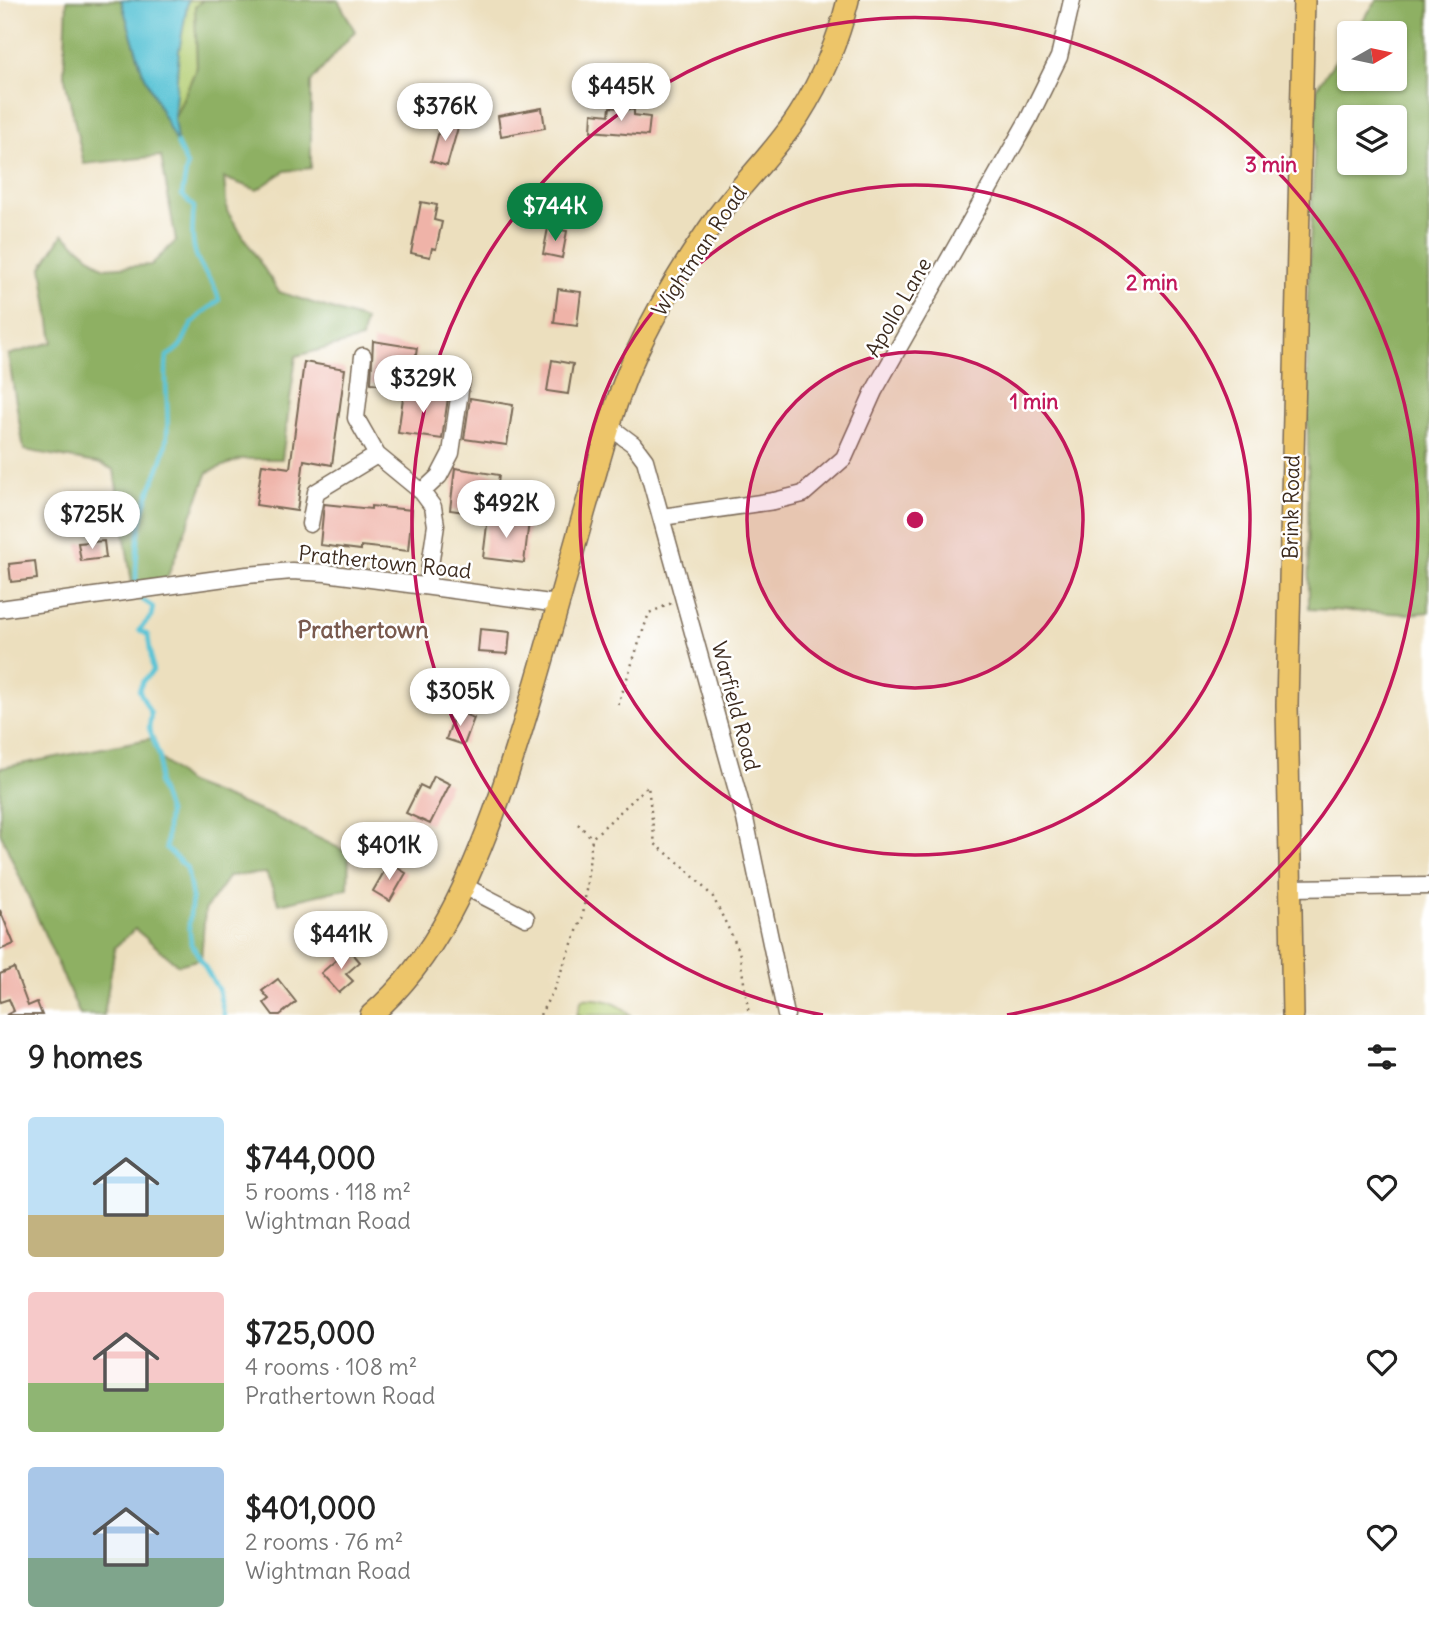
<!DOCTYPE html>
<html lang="en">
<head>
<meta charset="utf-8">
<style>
	body { margin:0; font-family:Delius,sans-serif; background:#f2f2f2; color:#222; height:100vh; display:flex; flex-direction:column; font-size:26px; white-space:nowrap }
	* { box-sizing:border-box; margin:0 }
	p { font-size:23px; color:#767676 }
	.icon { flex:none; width:38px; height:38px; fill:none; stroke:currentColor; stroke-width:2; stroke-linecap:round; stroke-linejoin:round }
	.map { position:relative; height:1015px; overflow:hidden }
	.side { display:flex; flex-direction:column; background:#fff; flex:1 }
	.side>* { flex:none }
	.needle { width:46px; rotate:81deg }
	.controls { position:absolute; left:1337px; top:21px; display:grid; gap:14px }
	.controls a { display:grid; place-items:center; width:70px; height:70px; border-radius:7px; background:#fff; box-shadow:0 2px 5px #0004; font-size:35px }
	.price { position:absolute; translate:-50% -60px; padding:0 16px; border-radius:24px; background:#fff; color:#222; font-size:23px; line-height:46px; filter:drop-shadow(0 2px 4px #0008) }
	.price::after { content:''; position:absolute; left:50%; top:42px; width:21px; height:16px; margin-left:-10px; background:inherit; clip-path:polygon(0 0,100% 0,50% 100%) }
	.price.on { background:#0b8043; color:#fff }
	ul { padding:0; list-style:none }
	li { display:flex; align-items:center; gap:21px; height:175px; padding:0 28px }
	li span { display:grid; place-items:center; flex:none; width:196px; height:140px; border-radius:7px; color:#555 }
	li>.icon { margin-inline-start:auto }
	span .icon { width:84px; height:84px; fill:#fffc; stroke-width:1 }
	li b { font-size:30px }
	h2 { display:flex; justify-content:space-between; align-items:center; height:84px; padding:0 28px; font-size:30px }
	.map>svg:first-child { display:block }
	.green { fill:#b3cd72; stroke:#777c48; stroke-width:2 }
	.forest { fill:#8eb064; stroke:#646d41; stroke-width:2; fill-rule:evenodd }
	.water { fill:#59c3d5; stroke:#4a767a; stroke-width:2 }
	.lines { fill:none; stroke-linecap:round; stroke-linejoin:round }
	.stream { stroke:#59c3d5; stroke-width:4.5 }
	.building { fill:#efb3a8 }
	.minor-casing { stroke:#796956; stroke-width:19 }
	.major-casing { stroke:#796956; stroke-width:24 }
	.path { stroke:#796956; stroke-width:2.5; stroke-dasharray:2 5; stroke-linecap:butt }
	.minor { stroke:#fff; stroke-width:16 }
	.major { stroke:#edc569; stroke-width:21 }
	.ring { fill:none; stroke:#c2185b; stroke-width:3.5 }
	.labels { text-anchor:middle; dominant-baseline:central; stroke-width:5; stroke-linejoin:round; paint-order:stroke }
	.street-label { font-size:21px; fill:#3b2a1e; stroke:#fff }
	.neighbourhood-label { font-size:23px; font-weight:bold; fill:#7a5a4e; stroke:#fff }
	.centre { fill:#c2185b; stroke:#fff; stroke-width:3.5 }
	.ring-label { font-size:21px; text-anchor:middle; font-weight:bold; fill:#c2185b; stroke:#fff; stroke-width:5; stroke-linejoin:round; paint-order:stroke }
</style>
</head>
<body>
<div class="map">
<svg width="1429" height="1015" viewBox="0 0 1429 1015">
	<rect width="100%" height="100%" fill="#fff"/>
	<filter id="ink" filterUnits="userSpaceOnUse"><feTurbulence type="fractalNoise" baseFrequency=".0143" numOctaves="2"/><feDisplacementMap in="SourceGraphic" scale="14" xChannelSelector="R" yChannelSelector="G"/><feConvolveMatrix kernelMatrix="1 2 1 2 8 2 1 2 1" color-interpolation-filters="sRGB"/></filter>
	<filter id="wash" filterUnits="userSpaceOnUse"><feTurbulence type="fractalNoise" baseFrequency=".00686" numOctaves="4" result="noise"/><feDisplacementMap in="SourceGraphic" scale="28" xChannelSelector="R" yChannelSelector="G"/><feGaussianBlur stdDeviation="1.57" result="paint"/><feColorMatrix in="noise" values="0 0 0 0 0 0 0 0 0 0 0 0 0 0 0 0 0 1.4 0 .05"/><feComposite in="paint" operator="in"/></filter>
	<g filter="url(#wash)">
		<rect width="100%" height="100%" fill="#ecdfbe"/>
		<path class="green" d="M121,0h82l-8,7 2,60 -23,52z
			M582,999c19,-1 35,2 49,16h-54z"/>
		<path class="forest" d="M67,0h54l21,70 26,54 6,-5 23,-52 -2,-60 8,-7h135l17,31 -44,51v86l-26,3 -28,19 -33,-12 3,33 52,81 86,28 -3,19 -66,17 -14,103h-41l-33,13 -41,106 -35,5 -18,-113 -12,-6 -78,-14 -16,-95 45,-13 -11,-75 21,-33 41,34 47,-3 25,-24 -15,-85 -77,8 -20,-90z
			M1377,0h52v612l-19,2 -101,-5 -2,-294 10,-228 32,-46v38h46v-46h-41zM1395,117v46h-46v-46z
			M154,738l6,20 28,25 83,32 78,38 -1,35 -69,16 -13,-31 -37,3 -24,34 -4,49 -23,6 -43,-36 -20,18 -11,68h-24l-80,-183v-64z"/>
		<path class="water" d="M121,0h67l-9,51 -5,68 4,28 -36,-77z"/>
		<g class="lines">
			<path class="stream" d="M136,580c0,-27 2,-55 11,-81 6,-19 16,-36 19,-56 5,-28 -3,-58 1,-87 19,-11 15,-17 25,-32 7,-9 19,-17 27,-24 -5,-19 -9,-19 -18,-34 -11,-19 -9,-38 -7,-59l-12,-12 5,-29 -10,-23
				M139,595l2,4 12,8 -2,10 -12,13 9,5 5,36 -10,10 -4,9 12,24 -2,14 11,30 -2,25 10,29 -2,36 21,20 5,30 -3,26 2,19 28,48 5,24"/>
		</g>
		<g id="blocks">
			<path class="building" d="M610,107l24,3v5l16,2 -2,19 -57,-5 1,-18 17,2z
				M542,108l3,20 -44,8 -3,-20z
				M442,120l17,4 -12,42 -16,-5z
				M421,202l16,3 -3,15 8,2 -6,27 -4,-1 -2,9 -19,-4z
				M548,228l19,3 -5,27 -19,-4z
				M558,289l23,3 -4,34 -23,-3z
				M373,341l44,7 -6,41 -40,-6z
				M552,360l21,4 -5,30 -21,-3z
				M304,362l41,7 -13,96 -28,-5 -7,51 -41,-6 6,-41 28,4z
				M404,391l44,7 -6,41 -44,-6z
				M470,398l43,7 -6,40 -43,-6z
				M455,468l44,7 -5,41 -44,-6z
				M324,504l47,5v-3l41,4 -4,41 -47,-5v4l-41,-5z
				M488,517l41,4 -5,42 -41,-5z
				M104,541l2,17 -25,3 -3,-18z
				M35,561l2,18 -26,3 -2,-18z
				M480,629l30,3 -2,22 -30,-2z
				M456,711l18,7 -10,27 -18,-6z
				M434,776l16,8 -20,40 -24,-11 14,-28 8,4z
				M389,863l17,10 -16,28 -17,-10z
				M0,910l14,34 -14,6z
				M349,949l11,13 -14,12 7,7 -14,12 -18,-20z
				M14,968l14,38 9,-4 5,13h-36l8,-4 -5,-12 -9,3v-28z
				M278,979l18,23 -16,13h-7l-9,-12 5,-4 -7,-8z"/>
		</g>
	</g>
	<g filter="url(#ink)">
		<use href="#blocks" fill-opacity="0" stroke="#796956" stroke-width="2"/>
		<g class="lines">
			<defs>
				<path id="minor" d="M363,356l-7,62 21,37 45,37 11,15 3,18 -9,61
					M609,426l24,18 12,16 100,359 41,196
					M422,492l17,-16 12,-23 11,-76
					M662,517l112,-16 29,-7 41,-36 30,-67 154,-271 31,-63 13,-57
					M310,524l6,-32 61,-37
					M0,609l247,-34 45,-4 34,2 232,31
					M464,886l62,32
					M1290,888l139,-2"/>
				<path id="major" d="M371,1015c66,-56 101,-140 129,-219 33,-95 58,-193 86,-290 14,-47 26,-96 45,-141 23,-53 53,-101 86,-148 26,-35 59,-66 82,-102 23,-36 39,-74 49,-115
					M1293,1015l-6,-310 17,-705"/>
			</defs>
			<use href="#minor" class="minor-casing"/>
			<use href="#major" class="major-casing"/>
			<path class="path" d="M618,705l31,-92 23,-10
				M578,824l14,14
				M540,1015l14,-26 29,-73 9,-78 56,-52 7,58 28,22 30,31 26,53 10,65"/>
			<use href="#minor" class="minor"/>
			<use href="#major" class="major"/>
		</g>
	</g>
	<circle cx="915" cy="520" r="168" fill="#c2185b" fill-opacity=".12"/>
	<g class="ring">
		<circle cx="915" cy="520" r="168"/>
		<circle cx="915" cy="520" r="335"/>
		<path d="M823 1015A503 503 0 1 1 1007 1015"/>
	</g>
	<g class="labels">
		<g class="street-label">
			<text transform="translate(699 251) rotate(-56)">Wightman Road</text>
			<text transform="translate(898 307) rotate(-60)">Apollo Lane</text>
			<text transform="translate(1291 507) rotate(-89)">Brink Road</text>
			<text transform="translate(385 562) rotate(6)">Prathertown Road</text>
			<text transform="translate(736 706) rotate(75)">Warfield Road</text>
		</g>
		<g class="neighbourhood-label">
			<text x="363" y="629">Prathertown</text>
		</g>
	</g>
	<circle cx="915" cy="520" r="10" class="centre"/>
	<g class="ring-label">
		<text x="1271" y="172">3 min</text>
		<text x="1152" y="290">2 min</text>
		<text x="1034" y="409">1 min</text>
	</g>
</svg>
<div class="controls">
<a><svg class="needle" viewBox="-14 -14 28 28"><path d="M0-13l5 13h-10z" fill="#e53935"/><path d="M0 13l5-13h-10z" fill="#767676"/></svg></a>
<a><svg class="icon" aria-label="layers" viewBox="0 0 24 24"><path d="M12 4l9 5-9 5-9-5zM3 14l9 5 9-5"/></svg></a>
</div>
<b class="price" style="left:621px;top:123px">$445K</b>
<b class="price" style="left:445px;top:143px">$376K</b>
<b class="price on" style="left:555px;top:243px">$744K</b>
<b class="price" style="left:423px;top:415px">$329K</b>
<b class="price" style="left:506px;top:540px">$492K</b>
<b class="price" style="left:92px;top:551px">$725K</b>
<b class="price" style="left:460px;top:728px">$305K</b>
<b class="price" style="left:389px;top:882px">$401K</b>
<b class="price" style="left:341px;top:971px">$441K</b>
</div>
<section class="side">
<h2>9 homes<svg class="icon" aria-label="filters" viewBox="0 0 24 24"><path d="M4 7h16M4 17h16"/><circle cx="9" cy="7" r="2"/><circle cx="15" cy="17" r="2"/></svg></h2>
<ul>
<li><span style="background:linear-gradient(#bfe0f5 70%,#c2b280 0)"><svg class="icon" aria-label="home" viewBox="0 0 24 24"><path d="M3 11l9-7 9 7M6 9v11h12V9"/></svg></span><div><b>$744,000</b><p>5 rooms · 118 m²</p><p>Wightman Road</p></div><svg class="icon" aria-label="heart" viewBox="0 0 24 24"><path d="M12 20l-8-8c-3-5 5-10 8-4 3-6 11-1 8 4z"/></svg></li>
<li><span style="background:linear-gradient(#f6c9c9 65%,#8fb573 0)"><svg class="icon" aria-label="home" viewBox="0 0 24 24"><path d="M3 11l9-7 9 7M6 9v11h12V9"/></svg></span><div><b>$725,000</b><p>4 rooms · 108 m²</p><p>Prathertown Road</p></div><svg class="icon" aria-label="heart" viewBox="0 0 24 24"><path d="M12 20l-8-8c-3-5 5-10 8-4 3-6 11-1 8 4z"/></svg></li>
<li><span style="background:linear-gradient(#a9c7e8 65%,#7fa58c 0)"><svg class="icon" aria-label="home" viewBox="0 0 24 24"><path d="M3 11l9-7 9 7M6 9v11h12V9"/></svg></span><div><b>$401,000</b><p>2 rooms · 76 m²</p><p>Wightman Road</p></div><svg class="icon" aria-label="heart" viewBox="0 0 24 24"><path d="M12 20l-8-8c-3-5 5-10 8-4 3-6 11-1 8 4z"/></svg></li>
</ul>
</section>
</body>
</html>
